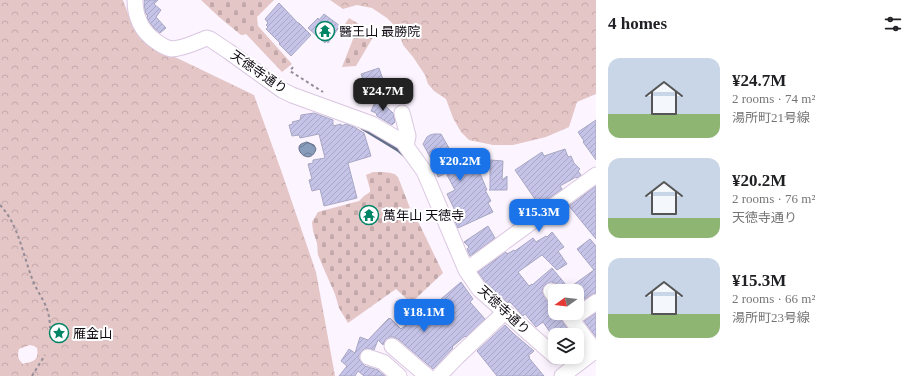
<!DOCTYPE html>
<html lang="en">
<head>
<meta charset="utf-8">
<style>
	body { margin:0; font-family:"Times New Roman","Noto Sans JP",serif; background:#f6f6f6; color:#202124; height:100vh; display:flex; flex-direction:column; font-size:15px; white-space:nowrap }
	* { box-sizing:border-box; margin:0 }
	p { font-size:13px; color:#757577 }
	.icon { flex:none; width:22px; height:22px; fill:none; stroke:currentColor; stroke-width:2; stroke-linecap:round; stroke-linejoin:round }
	.map { position:relative; flex:1; overflow:hidden }
	.side { display:flex; flex-direction:column; background:#fff; width:320px }
	.side>* { flex:none }
	.needle { width:26px; rotate:255deg }
	.buttons { position:absolute; left:548px; top:284px; display:grid; gap:8px }
	.buttons a { display:grid; place-items:center; width:36px; height:36px; border-radius:8px; background:#fff; box-shadow:0 2px 10px #0003; font-size:20px }
	.price { position:absolute; translate:-50% -34px; padding:0 9px; border-radius:8px; background:#1a73e8; color:#fff; font-size:13px; line-height:26px; filter:drop-shadow(0 1px 2px #0008) }
	.price::after { content:''; position:absolute; left:50%; top:24px; width:12px; height:9px; margin-left:-6px; background:inherit; clip-path:polygon(0 0,100% 0,50% 100%) }
	.price.on { background:#222; color:#fff }
	ul { padding:0; list-style:none }
	li { display:flex; align-items:center; gap:12px; height:100px; padding:0 12px }
	li span { display:grid; place-items:center; flex:none; width:112px; height:80px; border-radius:12px; color:#555 }
	li>.icon { margin-inline-start:auto }
	span .icon { width:48px; height:48px; fill:#fffc; stroke-width:1 }
	li b { font-size:17px }
	h2 { display:flex; justify-content:space-between; align-items:center; height:48px; padding:0 12px; font-size:17px }
	main { display:flex; flex:1; min-height:0 }
	.map>svg:first-child { display:block }
	.forest { fill:url(#forest-crowns); fill-rule:evenodd }
	.cemetery { fill:url(#cemetery-stones) }
	.water { fill:url(#water-waves); stroke:#647089 }
	.lines { fill:none; stroke-linecap:round; stroke-linejoin:round }
	.stream { stroke:#647089; stroke-width:3.5 }
	.building { fill:url(#building-hatch); stroke:#a8a7c3 }
	.minor-casing { stroke:#dac7e1; stroke-width:17 }
	.path { stroke:#948d97; stroke-width:2; stroke-dasharray:3 3; stroke-linecap:butt }
	.minor { stroke:#fff; stroke-width:15 }
	.labels { text-anchor:middle; dominant-baseline:central; stroke-width:4; stroke-linejoin:round; paint-order:stroke }
	.poi-label { font-size:13px; fill:#100a13; stroke:#fff; text-anchor:start }
	.street-label { font-size:13px; fill:#100a13; stroke:#fff }
</style>
</head>
<body>
<main>
<div class="map">
<svg width="596" height="376" viewBox="0 0 596 376">
	<defs>
		<pattern id="forest-crowns" width="20" height="18" patternUnits="userSpaceOnUse"><rect width="20" height="18" fill="#e4c6c7"/><path d="M2 6a3 3 0 1 1 6 0M12 15a3 3 0 1 1 6 0" fill="none" stroke="#c3a9aa"/></pattern>
		<pattern id="cemetery-stones" width="16" height="16" patternUnits="userSpaceOnUse"><rect width="16" height="16" fill="#e4c6c7"/><path d="M2 7V4a2 2 0 0 1 4 0v3zM10 15v-3a2 2 0 0 1 4 0v3z" fill="#c3a9aa"/></pattern>
		<pattern id="water-waves" width="16" height="10" patternUnits="userSpaceOnUse"><rect width="16" height="10" fill="#889cbb"/><path d="M0 5q4-4 8 0t8 0" fill="none" stroke="#6e7d97"/></pattern>
		<pattern id="building-hatch" width="6" height="6" patternUnits="userSpaceOnUse"><rect width="6" height="6" fill="#c5c4e8"/><path d="M-1 1l2-2M0 6l6-6M5 7l2-2" fill="none" stroke="#a8a7c6"/></pattern>
	</defs>
	<rect width="100%" height="100%" fill="#fcf4ff"/>
	<path class="forest" d="M0,0h123l10,27 20,22 24,9 77,37 28,78 34,99 19,104h-335zM30,345l4,1 3,2c2,13 -3,13 -14,16 -5,-5 -6,-8 -4,-15z
		M330,0h266v94l-19,8 -8,25 -23,10 -33,8h-20l-24,-5 -8,-8 -8,-14 -7,-19 -12,-8 -6,-7 -3,-9 -12,-18 -10,-12 -6,-17 -10,-10 -15,-10 -15,-3 -14,4z"/>
	<path class="cemetery" d="M201,0h73l-17,17 1,9 34,38 -10,8 -36,-38 -5,1 -22,-18z
		M349,18l26,16 -19,32 -14,1 13,-33 -12,-7z
		M373,172c8,0 20,-1 25,5l12,31 -3,1 3,7 5,-1 28,58 -32,30 -15,-14 -48,34 -9,-15 -4,-14 -12,-27 -5,-12 -1,-12 -4,-12 -1,-9 6,-10 41,-11 5,-5 6,-4v-3l-4,-14z"/>
	<path class="water" d="M307,142l7,3 2,4c-5,17 -23,2 -15,-5 0,0 5,-2 6,-2z"/>
	<g class="lines">
		<path class="stream" d="M362,128l36,22 7,6"/>
	</g>
	<path class="building" d="M145,0h13l-4,4 7,6 -5,7 10,11 -6,5 -6,-5 -6,-8 -1,-3 1,-1 -2,-2 -1,-3 -1,-10z
		M279,3l19,20h1l12,12 -20,21 -12,-12 1,-1 -14,-14 2,-2 -2,-2 2,-2 -3,-4z
		M324,14l16,12 -12,17 -2,-2 -1,2 -17,-15 10,-10 1,2z
		M379,68l8,23 -16,6 -5,-16 -2,1 -3,-8z
		M377,98l16,15 2,9 -3,3 -15,-9 -1,-3 -5,-2z
		M314,113l19,7v6l8,-2v2l5,-2 8,3 10,6 7,23 -23,7 9,35 -33,8 -4,-17 -8,2 -3,-11 3,-1 -4,-15 5,-1v-3l12,-2 -6,-24 -19,4 -1,-3 -7,1 -3,-11 4,-1 -1,-2 8,-2 1,-5z
		M596,120v40l-13,-18 1,-1 -6,-9z
		M434,134h7l13,23 1,-1 5,9 13,-8 14,33h-2l6,11 -3,2 5,9 -35,16 -4,-9 4,-2 -11,-23 8,-4 -9,-17 -8,4 -4,-11h1l-12,-22 4,-7 3,-2z
		M565,149l3,8 3,-1 3,7 6,6 -2,2 3,4 -4,3 -1,-1 -16,9 2,3 -23,16 -24,-35 27,-18 2,4z
		M490,160l13,1 -1,19 5,-4v14h-18l1,-1z
		M596,186v53l-27,-33z
		M488,226l7,12 -25,18 -3,-7 2,-2 -5,-5z
		M552,232l12,15 -6,4 9,13 -10,6 -15,-15 -24,17 11,14 3,-2v1l20,-17 19,23h-9l-7,-8 -4,-1 -5,2 -3,3 -1,5 6,10 3,3 4,1v7h3l2,5 12,17h-20l-9,-13 -7,5 -11,-13 -2,2 -13,-14 -2,1 -22,-20 -8,-11 28,-20 1,2 7,-4 1,1 18,-13 3,4 10,-6 1,1z
		M590,239l6,7v47l-5,2 -14,9v-13h-6l-2,-3 25,-18 -17,-21z
		M461,282l12,17 -3,3 15,17 -19,18 -1,-1 -13,11 1,1 -20,21 -35,-30 -5,-2h-4l-4,3 -2,5 -5,-5 -4,10 -8,-2 -4,3 -3,4v4l3,4 3,3 13,4 7,6h-21l-6,-5 -3,5h-16l8,-10 -6,-5 8,-12 6,4 5,-16 8,3 21,-22 1,1v-1l11,11 20,-17 3,3 18,-15 -1,-1z
		M596,313v24l-12,-16z
		M505,325l9,9 20,17 -6,5 2,1 -1,1 15,18h-47l-20,-25z"/>
	<g class="lines">
		<defs>
			<path id="minor" d="M135,0c0,18 7,32 22,42 4,3 10,6 14,7 12,0 25,-7 36,-11l3,1 18,12 54,39 10,5 80,29 31,18 21,29 42,99 13,19 76,67
				M402,113l6,23 -2,10
				M466,270l130,-95
				M551,291l4,6
				M567,313l28,38
				M572,319l24,-17
				M392,346l35,30
				M368,357l15,5 16,14
				M439,376l18,-19 48,-45
				M562,376l34,-26"/>
		</defs>
		<use href="#minor" class="minor-casing"/>
		<path class="path" d="M293,67l-3,4 33,21
			M393,80l6,22
			M0,205c19,20 23,51 33,76 4,10 11,19 14,28 2,6 3,13 3,19
			M32,376l13,-21"/>
		<use href="#minor" class="minor"/>
	</g>
	<defs>
		<symbol id="temple-ring" viewBox="-11 -11 22 22"><circle r="9.5" fill="#fff" stroke="#008466" stroke-width="1.5"/><path d="M0-6L5-2H3V0L6.5 2.5H4V6H1.5V3h-3V6H-4V2.5H-6.5L-3 0V-2H-5Z" fill="#008466"/></symbol>
		<symbol id="sight-ring" viewBox="-11 -11 22 22"><circle r="9.5" fill="#fff" stroke="#008466" stroke-width="1.5"/><path d="M0-6L1.8-2.2L6-1.7L2.9 1.2L3.7 5.4L0 3.3L-3.7 5.4L-2.9 1.2L-6-1.7L-1.8-2.2Z" fill="#008466"/></symbol>
	</defs>
	<g fill-rule="evenodd">
		<use href="#temple-ring" x="314" y="20" width="22" height="22"/>
		<use href="#temple-ring" x="358" y="204" width="22" height="22"/>
		<use href="#sight-ring" x="48" y="322" width="22" height="22"/>
	</g>
	<g class="labels">
		<g class="poi-label">
			<text x="339" y="31">醫王山 最勝院</text>
			<text x="383" y="215">萬年山 天徳寺</text>
			<text x="73" y="333">雁金山</text>
		</g>
		<g class="street-label">
			<text transform="translate(259 72) rotate(35)">天徳寺通り</text>
			<text transform="translate(504 310) rotate(43)">天徳寺通り</text>
		</g>
	</g>
</svg>
<div class="buttons">
<a><svg class="needle" viewBox="-14 -14 28 28"><path d="M0-13l5 13h-10z" fill="#e53935"/><path d="M0 13l5-13h-10z" fill="#757577"/></svg></a>
<a><svg class="icon" aria-label="layers" viewBox="0 0 24 24"><path d="M12 4l9 5-9 5-9-5zM3 14l9 5 9-5"/></svg></a>
</div>
<b class="price on" style="left:383px;top:112px">¥24.7M</b>
<b class="price" style="left:460px;top:182px">¥20.2M</b>
<b class="price" style="left:539px;top:233px">¥15.3M</b>
<b class="price" style="left:424px;top:333px">¥18.1M</b>
</div>
<section class="side">
<h2>4 homes<svg class="icon" aria-label="filters" viewBox="0 0 24 24"><path d="M4 7h16M4 17h16"/><circle cx="9" cy="7" r="2"/><circle cx="15" cy="17" r="2"/></svg></h2>
<ul>
<li><span style="background:linear-gradient(#c9d6e8 70%,#8fb573 0)"><svg class="icon" aria-label="home" viewBox="0 0 24 24"><path d="M3 11l9-7 9 7M6 9v11h12V9"/></svg></span><div><b>¥24.7M</b><p>2 rooms · 74 m²</p><p>湯所町21号線</p></div></li>
<li><span style="background:linear-gradient(#c9d6e8 75%,#8fb573 0)"><svg class="icon" aria-label="home" viewBox="0 0 24 24"><path d="M3 11l9-7 9 7M6 9v11h12V9"/></svg></span><div><b>¥20.2M</b><p>2 rooms · 76 m²</p><p>天徳寺通り</p></div></li>
<li><span style="background:linear-gradient(#c9d6e8 70%,#8fb573 0)"><svg class="icon" aria-label="home" viewBox="0 0 24 24"><path d="M3 11l9-7 9 7M6 9v11h12V9"/></svg></span><div><b>¥15.3M</b><p>2 rooms · 66 m²</p><p>湯所町23号線</p></div></li>
</ul>
</section>
</main>
</body>
</html>
